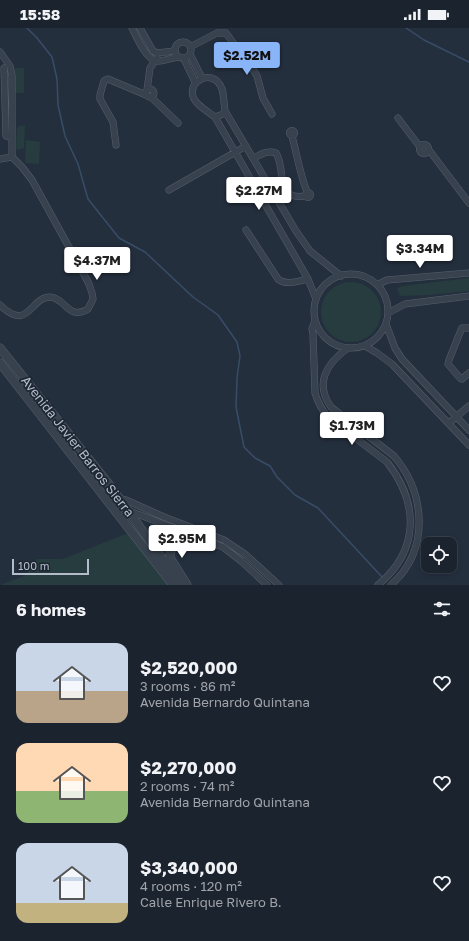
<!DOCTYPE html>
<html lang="en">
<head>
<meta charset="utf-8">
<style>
	body { margin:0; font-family:"Golos Text",sans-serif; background:#242b36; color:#f1f3f6; height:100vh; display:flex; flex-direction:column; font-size:15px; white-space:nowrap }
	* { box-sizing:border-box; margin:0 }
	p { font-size:13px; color:#a0a4aa }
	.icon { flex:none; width:22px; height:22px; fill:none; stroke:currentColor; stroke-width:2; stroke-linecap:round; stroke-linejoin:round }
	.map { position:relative; height:557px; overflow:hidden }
	.side { display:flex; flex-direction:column; background:#1b232e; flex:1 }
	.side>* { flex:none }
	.buttons { position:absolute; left:421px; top:509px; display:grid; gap:8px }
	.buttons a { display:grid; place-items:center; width:36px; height:36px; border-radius:8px; background:#1b232e; box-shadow:0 2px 6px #0003,0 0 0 1px #39404a; font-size:20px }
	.scale { position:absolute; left:12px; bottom:10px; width:77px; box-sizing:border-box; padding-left:4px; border:2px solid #b4bcc9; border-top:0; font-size:11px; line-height:14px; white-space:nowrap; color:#b4bcc9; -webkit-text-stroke:3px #1d2633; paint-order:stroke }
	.price { position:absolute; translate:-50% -34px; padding:0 9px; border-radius:4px; background:#fff; color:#222; font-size:13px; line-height:26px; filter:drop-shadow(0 1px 2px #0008) }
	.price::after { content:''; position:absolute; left:50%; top:24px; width:12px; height:9px; margin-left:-6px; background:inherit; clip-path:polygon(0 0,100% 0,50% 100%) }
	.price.selected { background:#8ab4f8; color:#111 }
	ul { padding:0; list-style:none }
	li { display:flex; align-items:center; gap:12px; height:100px; padding:0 16px }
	li span { display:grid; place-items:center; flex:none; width:112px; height:80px; border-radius:12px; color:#555 }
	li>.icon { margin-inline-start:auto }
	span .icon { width:48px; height:48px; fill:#fffc; stroke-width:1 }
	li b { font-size:17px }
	h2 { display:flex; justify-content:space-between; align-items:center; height:48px; padding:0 16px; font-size:17px }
	.status { display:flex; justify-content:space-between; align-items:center; height:28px; padding:0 20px; background:#1b232e; direction:ltr }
	.status svg { height:11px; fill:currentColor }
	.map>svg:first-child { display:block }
	.green { fill:#263c3f }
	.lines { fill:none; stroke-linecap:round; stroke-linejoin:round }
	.stream { stroke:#394c67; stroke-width:1.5 }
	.minor-casing { stroke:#565f6c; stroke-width:7 }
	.tertiary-casing { stroke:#565f6c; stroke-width:9 }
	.minor { stroke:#38414e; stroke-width:6 }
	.tertiary { stroke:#38414e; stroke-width:8 }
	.labels { text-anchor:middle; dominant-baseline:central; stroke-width:3.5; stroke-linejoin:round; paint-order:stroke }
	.street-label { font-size:13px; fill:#b4bcc9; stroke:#1d2633 }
</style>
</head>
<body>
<div class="status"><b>15:58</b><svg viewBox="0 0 49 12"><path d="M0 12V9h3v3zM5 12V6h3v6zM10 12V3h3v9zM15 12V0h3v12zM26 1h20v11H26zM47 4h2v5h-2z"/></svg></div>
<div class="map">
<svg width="469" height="557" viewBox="0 0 469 557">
	<rect width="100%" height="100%" fill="#242f3e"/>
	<path class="green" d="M15,40h9v25h-9z
		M21,97l4,1 -1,22 -6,2 -2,-2 1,-20z
		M26,112l14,2 -1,22 -14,-1z
		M469,250v13l-40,4 -29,1 -3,-8 6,-2z
		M321 284a30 30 0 1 1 60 0a30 30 0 1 1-60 0Z
		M128,505l40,52h-168l24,-9 13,-17h26z"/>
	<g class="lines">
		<path class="stream" d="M27,0l10,10 15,19 5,22 1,26 7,31 13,28 10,35 31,39 26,14 48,45 25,18 19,27 3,14 -3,22 -1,29 8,40 11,11 15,8 7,11 18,18 23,13 65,70
			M406,0l18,12 45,22"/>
		<defs>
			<path id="minor" d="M132,0c4,8 14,31 24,33 6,1 15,-3 22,-4
				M140,0l13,23 4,2 17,-2
				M175 22a8 8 0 1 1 16 0a8 8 0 1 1-16 0Z
				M190,19l27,-14h9l28,38 3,5 6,22 9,16
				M0,24l10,14 2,10v81
				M190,26l12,24
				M184,31l11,23
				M4,40l2,68 6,2
				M146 65a4 4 0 1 1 8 0a4 4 0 1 1-8 0Z
				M147,62l3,-22 7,-10
				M151,69l27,26
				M225,83l-2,3 -8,3c-5,-4 -12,-8 -17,-13 -19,-19 15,-40 24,-15 2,7 2,15 3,22l71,120 14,20 31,25
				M215,89l93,162 8,20
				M398,90l22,29
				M289.5 105a2.5 2.5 0 1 1 5 0a2.5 2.5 0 1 1-5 0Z
				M292,108c5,19 8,38 15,56
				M419.5 121a4.5 4.5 0 1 1 9 0a4.5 4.5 0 1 1-9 0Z
				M116,117l-3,-23 -13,-23v-4l4,-14 4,-2 38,16
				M429,122l40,53
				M254,130c8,-4 13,-8 22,-5 11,17 -3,48 30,43
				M0,131l12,-2
				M169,162l77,-44
				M305.5 167a2.5 2.5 0 1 1 5 0a2.5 2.5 0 1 1-5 0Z
				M246,202l32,49c8,7 20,2 30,0
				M314 283a37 37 0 1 1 74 0a37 37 0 1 1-74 0Z
				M377,257l10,-5 82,-7
				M0,277c29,28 30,-8 50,-8 16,1 18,24 38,12l5,-10 -1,-6 -3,-9 -9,-17 -48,-87 -10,-13 -10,-10
				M388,285l17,-9 64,-8
				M315,292l-3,9 1,5 2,59c3,10 6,16 13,24l59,45c32,41 33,88 -9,123
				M386,296l9,24 7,11 67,71
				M469,300h-7l-1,2 -12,30 -1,4 12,14 2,1 7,-6
				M365,318l12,7 15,11 77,81
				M348,320c-21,15 -34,35 -17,59l63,49c32,38 36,94 -3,129
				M449,395l20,-17
				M103,467l23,5 38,17 60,23 22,15 33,30
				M109,475l114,44 18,14 26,24"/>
			<path id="tertiary" d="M0,320l112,140 69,97
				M0,335l173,222
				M186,504c-11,7 -16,13 -16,26l17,27"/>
		</defs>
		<use href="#minor" class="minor-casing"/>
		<use href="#tertiary" class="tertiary-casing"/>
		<use href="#minor" class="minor"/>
		<use href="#tertiary" class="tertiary"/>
	</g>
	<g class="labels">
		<g class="street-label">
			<text transform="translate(78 418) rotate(52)">Avenida Javier Barros Sierra</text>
		</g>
	</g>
</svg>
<div class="buttons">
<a><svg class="icon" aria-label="locate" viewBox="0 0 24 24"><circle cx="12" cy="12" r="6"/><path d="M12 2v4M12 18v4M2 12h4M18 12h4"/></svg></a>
</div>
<div class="scale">100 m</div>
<b class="price selected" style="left:247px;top:48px">$2.52M</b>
<b class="price" style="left:259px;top:183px">$2.27M</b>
<b class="price" style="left:420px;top:241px">$3.34M</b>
<b class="price" style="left:97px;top:253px">$4.37M</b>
<b class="price" style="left:352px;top:418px">$1.73M</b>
<b class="price" style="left:182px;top:531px">$2.95M</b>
</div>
<section class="side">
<h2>6 homes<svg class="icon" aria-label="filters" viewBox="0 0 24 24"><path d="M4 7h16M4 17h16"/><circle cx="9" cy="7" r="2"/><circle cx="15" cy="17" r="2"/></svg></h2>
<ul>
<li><span style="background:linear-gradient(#c9d6e8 60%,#b9a48a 0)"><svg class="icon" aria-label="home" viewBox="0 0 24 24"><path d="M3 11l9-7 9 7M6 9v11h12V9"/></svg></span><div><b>$2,520,000</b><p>3 rooms · 86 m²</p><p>Avenida Bernardo Quintana</p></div><svg class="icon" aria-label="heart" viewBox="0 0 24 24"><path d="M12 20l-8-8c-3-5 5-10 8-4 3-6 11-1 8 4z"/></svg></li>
<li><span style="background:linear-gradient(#ffd9b3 60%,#8fb573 0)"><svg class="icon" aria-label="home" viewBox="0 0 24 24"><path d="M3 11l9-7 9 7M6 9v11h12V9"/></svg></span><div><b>$2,270,000</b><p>2 rooms · 74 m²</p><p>Avenida Bernardo Quintana</p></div><svg class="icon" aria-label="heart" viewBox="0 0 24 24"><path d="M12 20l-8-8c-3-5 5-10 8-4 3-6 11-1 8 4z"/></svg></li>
<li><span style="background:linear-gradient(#c9d6e8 75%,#c2b280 0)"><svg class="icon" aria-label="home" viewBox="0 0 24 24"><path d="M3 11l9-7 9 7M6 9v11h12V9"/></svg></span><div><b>$3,340,000</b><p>4 rooms · 120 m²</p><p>Calle Enrique Rivero B.</p></div><svg class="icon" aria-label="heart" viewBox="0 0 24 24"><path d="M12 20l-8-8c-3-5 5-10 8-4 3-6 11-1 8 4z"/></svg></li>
</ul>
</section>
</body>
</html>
